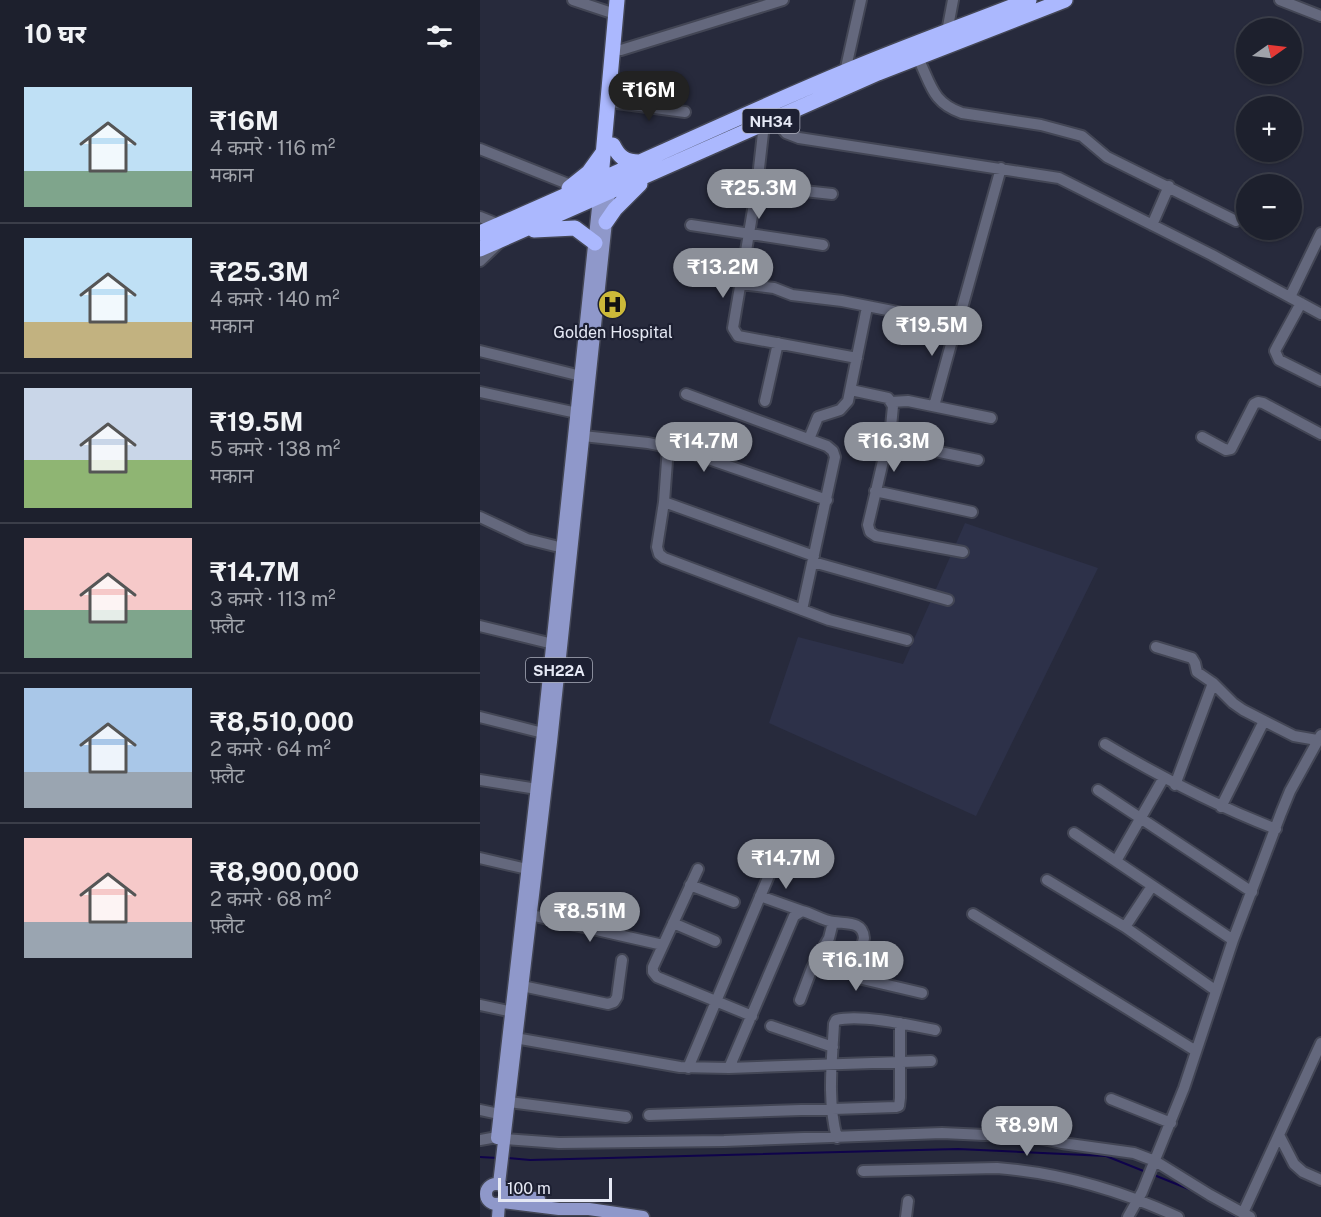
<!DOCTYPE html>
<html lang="hi">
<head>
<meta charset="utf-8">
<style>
	body { margin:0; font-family:"Public Sans","Noto Sans Devanagari",sans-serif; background:#2a2d39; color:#f1f3f6; height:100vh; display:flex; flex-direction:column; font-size:22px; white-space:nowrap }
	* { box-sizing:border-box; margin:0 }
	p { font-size:20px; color:#a0a3aa }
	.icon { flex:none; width:33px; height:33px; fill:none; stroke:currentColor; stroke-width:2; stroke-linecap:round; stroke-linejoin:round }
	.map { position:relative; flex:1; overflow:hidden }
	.drawer { display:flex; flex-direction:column; background:#1d202d; width:480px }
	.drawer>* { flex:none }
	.needle { width:39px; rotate:76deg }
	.tools { position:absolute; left:756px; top:18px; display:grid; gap:12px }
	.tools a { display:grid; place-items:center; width:66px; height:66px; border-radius:50%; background:#1d202d; box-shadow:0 2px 4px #0004,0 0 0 2px #3b3e49; font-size:30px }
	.scale { position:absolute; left:18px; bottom:15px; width:114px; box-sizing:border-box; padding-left:6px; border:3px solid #e6e9f5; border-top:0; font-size:16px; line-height:21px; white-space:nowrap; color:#e6e9f5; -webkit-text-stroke:4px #1d2032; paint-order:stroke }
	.price { position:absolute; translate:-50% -51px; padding:0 14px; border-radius:21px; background:#8c9099; color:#fff; font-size:20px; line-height:39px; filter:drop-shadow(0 2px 3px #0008) }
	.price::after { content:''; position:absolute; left:50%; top:36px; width:18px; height:14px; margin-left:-9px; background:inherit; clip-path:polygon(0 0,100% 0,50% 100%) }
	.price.selected { background:#222; color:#fff }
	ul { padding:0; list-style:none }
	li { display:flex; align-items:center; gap:18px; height:150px; padding:0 24px }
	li+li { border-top:2px solid #3b3e49 }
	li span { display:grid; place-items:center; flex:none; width:168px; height:120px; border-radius:0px; color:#555 }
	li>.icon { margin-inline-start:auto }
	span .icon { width:72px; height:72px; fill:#fffc; stroke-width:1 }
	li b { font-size:26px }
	h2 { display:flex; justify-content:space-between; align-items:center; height:72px; padding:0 24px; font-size:26px }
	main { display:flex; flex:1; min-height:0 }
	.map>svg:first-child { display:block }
	.built { fill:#2d3149 }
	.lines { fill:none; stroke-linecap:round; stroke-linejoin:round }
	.stream { stroke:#0f034b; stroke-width:2 }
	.minor-casing { stroke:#434655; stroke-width:14 }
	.major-casing { stroke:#434655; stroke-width:15 }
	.highway-casing { stroke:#434655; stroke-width:18 }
	.minor { stroke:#64687d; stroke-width:10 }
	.major { stroke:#8f98ca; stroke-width:12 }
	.highway { stroke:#abb8fe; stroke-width:15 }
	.labels { text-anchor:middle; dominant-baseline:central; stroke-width:4.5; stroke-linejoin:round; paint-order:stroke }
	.shield { fill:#1d2032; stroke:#aaadba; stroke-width:1.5 }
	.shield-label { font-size:15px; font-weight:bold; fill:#e6e9f5 }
	.poi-label { font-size:16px; fill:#e6e9f5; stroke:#1d2032 }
</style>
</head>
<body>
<main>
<section class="drawer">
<h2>10 घर<svg class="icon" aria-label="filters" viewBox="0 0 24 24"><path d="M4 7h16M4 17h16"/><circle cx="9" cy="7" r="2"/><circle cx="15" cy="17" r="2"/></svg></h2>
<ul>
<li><span style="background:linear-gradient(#bfe0f5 70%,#7fa58c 0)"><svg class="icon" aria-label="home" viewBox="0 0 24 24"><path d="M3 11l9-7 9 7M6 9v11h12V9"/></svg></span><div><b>₹16M</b><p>4 कमरे · 116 m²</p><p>मकान</p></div></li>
<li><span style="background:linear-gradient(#bfe0f5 70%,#c2b280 0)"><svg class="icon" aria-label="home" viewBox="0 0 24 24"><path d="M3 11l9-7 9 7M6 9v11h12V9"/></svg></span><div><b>₹25.3M</b><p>4 कमरे · 140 m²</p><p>मकान</p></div></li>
<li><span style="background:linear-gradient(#c9d6e8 60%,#8fb573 0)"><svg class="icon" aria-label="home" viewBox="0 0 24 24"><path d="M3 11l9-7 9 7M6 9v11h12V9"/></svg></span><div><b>₹19.5M</b><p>5 कमरे · 138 m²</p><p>मकान</p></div></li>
<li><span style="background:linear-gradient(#f6c9c9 60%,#7fa58c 0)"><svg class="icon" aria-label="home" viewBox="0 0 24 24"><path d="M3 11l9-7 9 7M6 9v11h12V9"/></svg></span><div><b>₹14.7M</b><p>3 कमरे · 113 m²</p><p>फ़्लैट</p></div></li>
<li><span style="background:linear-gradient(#a9c7e8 70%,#9aa5b1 0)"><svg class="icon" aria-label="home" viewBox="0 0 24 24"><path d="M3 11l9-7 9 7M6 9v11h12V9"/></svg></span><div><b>₹8,510,000</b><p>2 कमरे · 64 m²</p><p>फ़्लैट</p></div></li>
<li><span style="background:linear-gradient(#f6c9c9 70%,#9aa5b1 0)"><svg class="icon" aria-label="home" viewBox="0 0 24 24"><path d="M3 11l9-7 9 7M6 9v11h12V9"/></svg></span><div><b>₹8,900,000</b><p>2 कमरे · 68 m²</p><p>फ़्लैट</p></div></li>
</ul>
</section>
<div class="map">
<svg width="841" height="1217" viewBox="0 0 841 1217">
	<rect width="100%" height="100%" fill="#272a3c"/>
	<path class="built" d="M485,523l133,45 -122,248 -207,-93 29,-86 105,27z"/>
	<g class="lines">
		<path class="stream" d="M0,1157l18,1
			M27,1158l23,2 428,-11 148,7 40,16
			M674,1175l42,17
			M733,1203l24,14"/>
		<defs>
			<path id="minor" d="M93,0l42,14
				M800,0l41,16
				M467,32l6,-32
				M141,50l162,-50
				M438,58c13,26 14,45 44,55l79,12 41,11 25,21 129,64
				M365,72l16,-72
				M137,103l68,9
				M295,119l11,14 13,5 260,40 153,77 109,59
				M284,124l-7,62 -24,142 5,8 119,22
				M0,149l93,37
				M277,186l75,8
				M0,217l20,8
				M211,225l132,20
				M672,225l17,-39
				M0,261l19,-18
				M260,284l34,4 18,7 50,6 101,20c10,-2 15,-3 19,-13l39,-140
				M810,297l31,-64
				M821,303l-24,44 -2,4 4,9 42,21
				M0,351l101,25
				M371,390l37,8 5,8 -2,21 -23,98 2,7 6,4 87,16
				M0,392l97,21
				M206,394l141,52 6,5 2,6 -33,153
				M285,401l13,-58
				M411,402l17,-1 83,17
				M454,406l25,-91
				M103,436l65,7 20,4 26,7 133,46
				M722,437l24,13 5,-1 23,-45 4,-2 5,1 58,31
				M329,439l9,-22 22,-7 8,-9 19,-94
				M407,441l91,19
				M188,447l-4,55 -7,45 2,7 5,4 165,62 78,20
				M395,491l97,21
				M184,502l150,54
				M0,517l47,22 36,9
				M333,562l135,38
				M0,626l73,18
				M676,647l36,11 3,5 2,9 16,11 20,20 10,7 51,26 23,4
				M0,717l63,16
				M625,744c57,34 109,61 171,85
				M0,780l57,9
				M695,785l38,-102
				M618,790l154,102
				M741,807l43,-86
				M594,833l159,107
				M0,858l47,11
				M636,861l47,-82
				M218,869l-45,98v5l4,5 95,39
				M567,880l78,47 90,63
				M210,885l44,17
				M280,896l42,15
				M42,913l141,32
				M493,914l223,137
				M193,923l42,18
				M645,927l27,-41
				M42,986l86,18 6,-2 3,-5 5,-37
				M320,1000l12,-32 17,-30 4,-16
				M0,1005l38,8
				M291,1026l62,21
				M35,1038l165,29 49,1 65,-152 8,-5c10,2 21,10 32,11 12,2 29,-1 30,16l-8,34 2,6 64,15
				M208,1068l82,-195
				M249,1068l202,-7
				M631,1099l60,24
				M29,1102l117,15
				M0,1110l19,4
				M169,1115l247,-8 3,-1 1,-8v-75
				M799,1135l15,29 9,8 18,8
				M357,1138c-10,-37 -5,-77 -3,-114l2,-4c25,-6 74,5 99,10
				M24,1139l55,4 165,-2 218,-8 43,2 30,-2 47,10 72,10 21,8 55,34 40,22
				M0,1140l17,-3
				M383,1171l134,-3c64,5 123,22 181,49
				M763,1213l78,-170
				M426,1217l2,-16
				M648,1217l14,-25 42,-104 49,-148 48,-127 9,-22 31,-56"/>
			<path id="major" d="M17,1138l46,-405 56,-535
				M6 1194a10 10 0 1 1 20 0a10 10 0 1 1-20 0Z
				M19,1184l52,-442 58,-549
				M26,1193l33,6
				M23,1202l56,7h30l54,8
				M18,1217l1,-13"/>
			<path id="highway" d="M133,145c6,12 12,17 26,17
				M89,188l20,-16 13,-18
				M120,189l17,-189
				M126,222l9,-13 25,-25
				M54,230l41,-2 20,15
				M0,233c117,-50 232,-105 350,-155 65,-28 133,-52 199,-78
				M0,249l398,-176 187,-73"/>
		</defs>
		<use href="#minor" class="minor-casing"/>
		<use href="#major" class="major-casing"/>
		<use href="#highway" class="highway-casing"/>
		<use href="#minor" class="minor"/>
		<use href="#major" class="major"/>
		<use href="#highway" class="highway"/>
	</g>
	<defs>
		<symbol id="hospital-disc" viewBox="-11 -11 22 22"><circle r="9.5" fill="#ccb939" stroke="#1d2032"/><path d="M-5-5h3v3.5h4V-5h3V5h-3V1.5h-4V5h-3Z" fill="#111"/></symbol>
	</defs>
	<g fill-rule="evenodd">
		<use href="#hospital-disc" x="116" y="288" width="33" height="33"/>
	</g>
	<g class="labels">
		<g class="shield">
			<rect x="262.5" y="109" width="57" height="24" rx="4.5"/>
			<rect x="46" y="658" width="66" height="24" rx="4.5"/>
		</g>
		<g class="shield-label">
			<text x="291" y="121">NH34</text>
			<text x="79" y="670">SH22A</text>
		</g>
		<g class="poi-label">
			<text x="133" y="332">Golden Hospital</text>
		</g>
	</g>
</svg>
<div class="tools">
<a><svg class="needle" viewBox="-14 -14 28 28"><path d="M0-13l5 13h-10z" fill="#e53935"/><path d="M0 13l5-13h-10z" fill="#a0a3aa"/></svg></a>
<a>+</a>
<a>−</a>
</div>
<div class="scale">100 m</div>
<b class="price selected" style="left:169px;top:122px">₹16M</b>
<b class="price" style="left:279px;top:220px">₹25.3M</b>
<b class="price" style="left:243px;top:299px">₹13.2M</b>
<b class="price" style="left:452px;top:357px">₹19.5M</b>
<b class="price" style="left:224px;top:473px">₹14.7M</b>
<b class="price" style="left:414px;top:473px">₹16.3M</b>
<b class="price" style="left:306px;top:890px">₹14.7M</b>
<b class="price" style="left:110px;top:943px">₹8.51M</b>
<b class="price" style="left:376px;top:992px">₹16.1M</b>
<b class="price" style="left:547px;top:1157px">₹8.9M</b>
</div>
</main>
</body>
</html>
